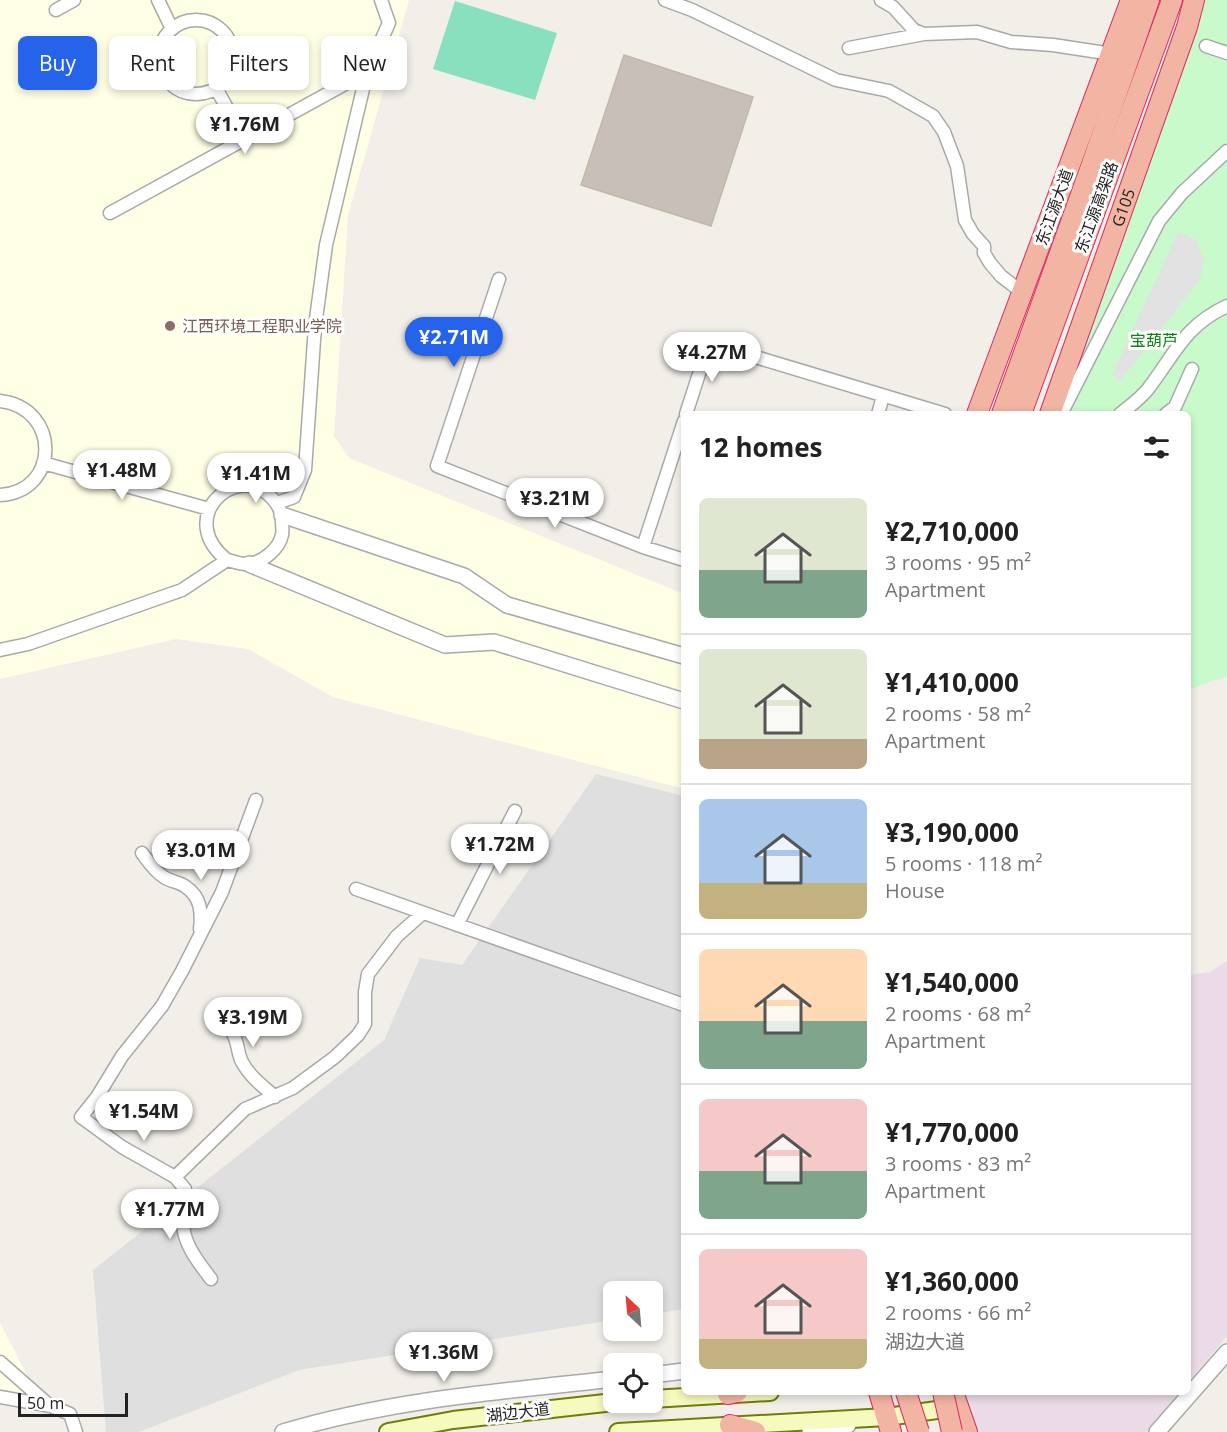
<!DOCTYPE html>
<html lang="en">
<head>
<meta charset="utf-8">
<style>
	body { margin:0; font-family:"Open Sans","Noto Sans SC",sans-serif; background:#f2f2f2; color:#222; height:100vh; display:flex; flex-direction:column; font-size:22px; white-space:nowrap }
	* { box-sizing:border-box; margin:0 }
	p { font-size:20px; color:#767676 }
	.icon { flex:none; width:33px; height:33px; fill:none; stroke:currentColor; stroke-width:2; stroke-linecap:round; stroke-linejoin:round }
	.map { position:relative; flex:1; overflow:hidden }
	.side { position:absolute; left:681px; top:411px; width:510px; height:984px; display:flex; flex-direction:column; background:#fff; border-radius:9px; box-shadow:0 3px 9px #0003 }
	.side>* { flex:none }
	.banner { position:absolute; left:18px; top:36px; width:570px; height:54px; display:flex; gap:12px }
	.needle { width:39px; rotate:334deg }
	.buttons { position:absolute; left:603px; top:1281px; display:grid; gap:12px }
	.buttons a { display:grid; place-items:center; width:60px; height:60px; border-radius:9px; background:#fff; box-shadow:0 3px 9px #0003; font-size:30px }
	.scale { position:absolute; left:18px; bottom:15px; width:110px; box-sizing:border-box; padding-left:6px; border:3px solid #222; border-top:0; font-size:16px; line-height:21px; white-space:nowrap; color:#222; -webkit-text-stroke:4px #fff; paint-order:stroke }
	.price { position:absolute; translate:-50% -51px; padding:0 14px; border-radius:21px; background:#fff; color:#222; font-size:20px; line-height:39px; filter:drop-shadow(0 2px 3px #0008) }
	.price::after { content:''; position:absolute; left:50%; top:36px; width:18px; height:14px; margin-left:-9px; background:inherit; clip-path:polygon(0 0,100% 0,50% 100%) }
	.price.active { background:#2563eb; color:#fff }
	ul { padding:0; list-style:none }
	li { display:flex; align-items:center; gap:18px; height:150px; padding:0 18px }
	li+li { border-top:2px solid #e0e0e0 }
	li span { display:grid; place-items:center; flex:none; width:168px; height:120px; border-radius:9px; color:#555 }
	li>.icon { margin-inline-start:auto }
	span .icon { width:72px; height:72px; fill:#fffc; stroke-width:1 }
	li b { font-size:26px }
	h2 { display:flex; justify-content:space-between; align-items:center; height:72px; padding:0 18px; font-size:26px }
	.pill { padding:0 21px; border-radius:9px; background:#fff; box-shadow:0 3px 9px #0003; font-size:21px; line-height:54px }
	.pill.active { background:#2563eb; color:#fff }
	.map>svg:first-child { display:block }
	.residential { fill:#e0dfdf }
	.industrial { fill:#ebdbe8 }
	.education { fill:#ffffe5 }
	.park { fill:#c8facc }
	.pitch { fill:#88e0be }
	.parking { fill:#e2e2e2 }
	.building { fill:#c7bfb8; stroke:#c4b6ab; stroke-width:1.5 }
	.lines { fill:none; stroke-linecap:round; stroke-linejoin:round }
	.minor-casing { stroke:#a9a9a9; stroke-width:15 }
	.tertiary-casing { stroke:#a9a9a9; stroke-width:18 }
	.secondary-casing { stroke:#707d05; stroke-width:20 }
	.trunk-casing { stroke:#dc2a67; stroke-width:22 }
	.minor { stroke:#fff; stroke-width:12 }
	.tertiary { stroke:#fff; stroke-width:15 }
	.secondary { stroke:#f7fabf; stroke-width:16 }
	.trunk { stroke:#f2b4a3; stroke-width:20 }
	.trunk-bridge-casing { stroke:#dc2a67; stroke-width:22; stroke-linecap:butt }
	.trunk-bridge { stroke:#f2b4a3; stroke-width:20 }
	.education-dot { fill:#8d6e63; stroke:#fff; stroke-width:2 }
	.labels { text-anchor:middle; dominant-baseline:central; stroke-width:6; stroke-linejoin:round; paint-order:stroke }
	.street-label { font-size:16px; fill:#222; stroke:#fff }
	.education-label { font-size:16px; fill:#785e54; stroke:#fff; text-anchor:start }
	.park-label { font-size:16px; fill:#0c8416; stroke:#fff }
</style>
</head>
<body>
<div class="map">
<svg width="1227" height="1432" viewBox="0 0 1227 1432">
	<rect width="100%" height="100%" fill="#f2efe9"/>
	<path class="residential" d="M596,774l88,22v513l-31,5 -1,-22h-38l-1,28 -314,50 -160,62h-33l-13,-162 291,-230 36,-82 42,7z"/>
	<path class="industrial" d="M1227,961v375l-39,46v-407l22,-3z
		M947,1392h232l-33,40h-179z"/>
	<path class="education" d="M0,0h409l-61,215 -14,221 15,22 335,136v195l-351,-92 -85,-48 -72,-10 -176,40z
		M0,1323l41,79 -41,-10z"/>
	<path class="park" d="M1198,0h29v676l-39,14v-276h-138z"/>
	<path class="pitch" d="M455,1l102,32 -22,67 -102,-31z"/>
	<path class="parking" d="M1178,232l18,8 8,20 -4,19 -80,102 -8,-6z"/>
	<path class="building" d="M624,55l129,42 -42,129 -130,-41z"/>
	<g class="lines">
		<defs>
			<path id="minor" d="M158,0l14,29
				M665,0l27,10 144,70 53,11 44,25 11,16 13,34 8,54 8,14 11,12v7l6,10 11,13 22,17
				M881,0l12,7 21,23 10,4 53,-2 34,10 42,3 59,9
				M56,10l18,-10
				M159 57a37 37 0 1 1 74 0a37 37 0 1 1-74 0Z
				M1206,46l21,7
				M849,48l75,-14
				M216,88l28,51
				M110,213l257,-141
				M499,279l-62,187 206,81 41,13
				M0,401c61,7 60,91 0,94
				M686,414l23,-71 236,71
				M878,414l5,-18
				M1061,414l98,-193 23,-28 45,-42
				M1120,414c10,-8 20,-15 28,-25 27,-35 36,-63 79,-83
				M1166,414l9,-7 17,-38
				M43,463l166,46
				M277,503l17,-6 11,-27 10,-144 11,-81 41,-173 22,-49 -8,-23
				M643,547l41,-126
				M0,650l28,-6 154,-54 45,-30c6,1 16,5 22,4 14,-2 30,-15 33,-29 1,-4 0,-9 0,-14 0,-9 -4,-17 -11,-24 -35,-36 -97,21 -44,63
				M256,800l-34,92 -40,79 -20,35 -40,50 -25,41 -16,20 41,30 53,30 70,-68 48,-21 42,-31 23,-22 7,-11v-32l3,-18 29,-38 26,-23
				M142,853c6,8 13,19 22,24 7,5 16,5 22,10 15,10 16,26 14,42
				M356,889l328,116
				M457,925l58,-114
				M219,1017c11,9 16,17 19,32 1,5 2,9 4,13 8,15 21,24 33,35
				M175,1177l10,12c-7,44 0,56 26,90
				M0,1362l50,44
				M0,1397l51,9 19,8 6,18"/>
			<path id="tertiary" d="M282,515l182,61 43,29 177,51
				M249,564l196,81 49,-3 190,59
				M652,1375l32,-4
				M283,1432c107,-32 220,-41 331,-53
				M810,1432l38,-7
				M1157,1432l70,-80"/>
			<path id="secondary" d="M652,1399l118,-7
				M388,1432l65,-12 161,-18
				M618,1432l269,-15 71,-10"/>
			<g id="trunk">
				<path d="M977,414l154,-414"/>
				<path d="M1002,414l90,-250 57,-164"/>
				<path d="M1021,414l151,-414"/>
				<path id="s1" d="M1050,414l137,-387 7,-27"/>
				<path d="M879,1392l12,40"/>
				<path d="M953,1392l14,40"/>
				<path d="M728,1394l9,-2"/>
				<path d="M730,1425l25,7"/>
			</g>
		</defs>
		<use href="#minor" class="minor-casing"/>
		<use href="#tertiary" class="tertiary-casing"/>
		<use href="#secondary" class="secondary-casing"/>
		<use href="#trunk" class="trunk-casing"/>
		<use href="#minor" class="minor"/>
		<use href="#tertiary" class="tertiary"/>
		<use href="#secondary" class="secondary"/>
		<use href="#trunk" class="trunk"/>
		<defs>
			<path id="trunk-bridge" d="M906,1392l13,40
				M943,1392l9,40"/>
		</defs>
		<use href="#trunk-bridge" class="trunk-bridge-casing"/>
		<use href="#trunk-bridge" class="trunk-bridge"/>
	</g>
	<circle class="education-dot" cx="170" cy="326" r="6"/>
	<g class="labels">
		<g class="street-label">
			<text transform="translate(1054 207) rotate(-70)">东江源大道</text>
			<text transform="translate(1096 207) rotate(-70)">东江源高架路</text>
			<text stroke="none"><textPath href="#s1" startOffset="219">G105</textPath></text>
			<text transform="translate(518 1412) rotate(-7)">湖边大道</text>
		</g>
		<g class="education-label">
			<text x="182" y="326">江西环境工程职业学院</text>
		</g>
		<g class="park-label">
			<text x="1154" y="340">宝葫芦</text>
		</g>
	</g>
</svg>
<div class="buttons">
<a><svg class="needle" viewBox="-14 -14 28 28"><path d="M0-13l5 13h-10z" fill="#e53935"/><path d="M0 13l5-13h-10z" fill="#767676"/></svg></a>
<a><svg class="icon" aria-label="locate" viewBox="0 0 24 24"><circle cx="12" cy="12" r="6"/><path d="M12 2v4M12 18v4M2 12h4M18 12h4"/></svg></a>
</div>
<div class="scale">50 m</div>
<b class="price" style="left:245px;top:155px">¥1.76M</b>
<b class="price active" style="left:454px;top:368px">¥2.71M</b>
<b class="price" style="left:712px;top:383px">¥4.27M</b>
<b class="price" style="left:122px;top:501px">¥1.48M</b>
<b class="price" style="left:256px;top:504px">¥1.41M</b>
<b class="price" style="left:555px;top:529px">¥3.21M</b>
<b class="price" style="left:500px;top:875px">¥1.72M</b>
<b class="price" style="left:201px;top:881px">¥3.01M</b>
<b class="price" style="left:253px;top:1048px">¥3.19M</b>
<b class="price" style="left:144px;top:1142px">¥1.54M</b>
<b class="price" style="left:170px;top:1240px">¥1.77M</b>
<b class="price" style="left:444px;top:1383px">¥1.36M</b>
<div class="banner">
<a class="pill active">Buy</a>
<a class="pill">Rent</a>
<a class="pill">Filters</a>
<a class="pill">New</a>
</div>
<section class="side">
<h2>12 homes<svg class="icon" aria-label="filters" viewBox="0 0 24 24"><path d="M4 7h16M4 17h16"/><circle cx="9" cy="7" r="2"/><circle cx="15" cy="17" r="2"/></svg></h2>
<ul>
<li><span style="background:linear-gradient(#dfe7d0 60%,#7fa58c 0)"><svg class="icon" aria-label="home" viewBox="0 0 24 24"><path d="M3 11l9-7 9 7M6 9v11h12V9"/></svg></span><div><b>¥2,710,000</b><p>3 rooms · 95 m²</p><p>Apartment</p></div></li>
<li><span style="background:linear-gradient(#dfe7d0 75%,#b9a48a 0)"><svg class="icon" aria-label="home" viewBox="0 0 24 24"><path d="M3 11l9-7 9 7M6 9v11h12V9"/></svg></span><div><b>¥1,410,000</b><p>2 rooms · 58 m²</p><p>Apartment</p></div></li>
<li><span style="background:linear-gradient(#a9c7e8 70%,#c2b280 0)"><svg class="icon" aria-label="home" viewBox="0 0 24 24"><path d="M3 11l9-7 9 7M6 9v11h12V9"/></svg></span><div><b>¥3,190,000</b><p>5 rooms · 118 m²</p><p>House</p></div></li>
<li><span style="background:linear-gradient(#ffd9b3 60%,#7fa58c 0)"><svg class="icon" aria-label="home" viewBox="0 0 24 24"><path d="M3 11l9-7 9 7M6 9v11h12V9"/></svg></span><div><b>¥1,540,000</b><p>2 rooms · 68 m²</p><p>Apartment</p></div></li>
<li><span style="background:linear-gradient(#f6c9c9 60%,#7fa58c 0)"><svg class="icon" aria-label="home" viewBox="0 0 24 24"><path d="M3 11l9-7 9 7M6 9v11h12V9"/></svg></span><div><b>¥1,770,000</b><p>3 rooms · 83 m²</p><p>Apartment</p></div></li>
<li><span style="background:linear-gradient(#f6c9c9 75%,#c2b280 0)"><svg class="icon" aria-label="home" viewBox="0 0 24 24"><path d="M3 11l9-7 9 7M6 9v11h12V9"/></svg></span><div><b>¥1,360,000</b><p>2 rooms · 66 m²</p><p>湖边大道</p></div></li>
</ul>
</section>
</div>
</body>
</html>
